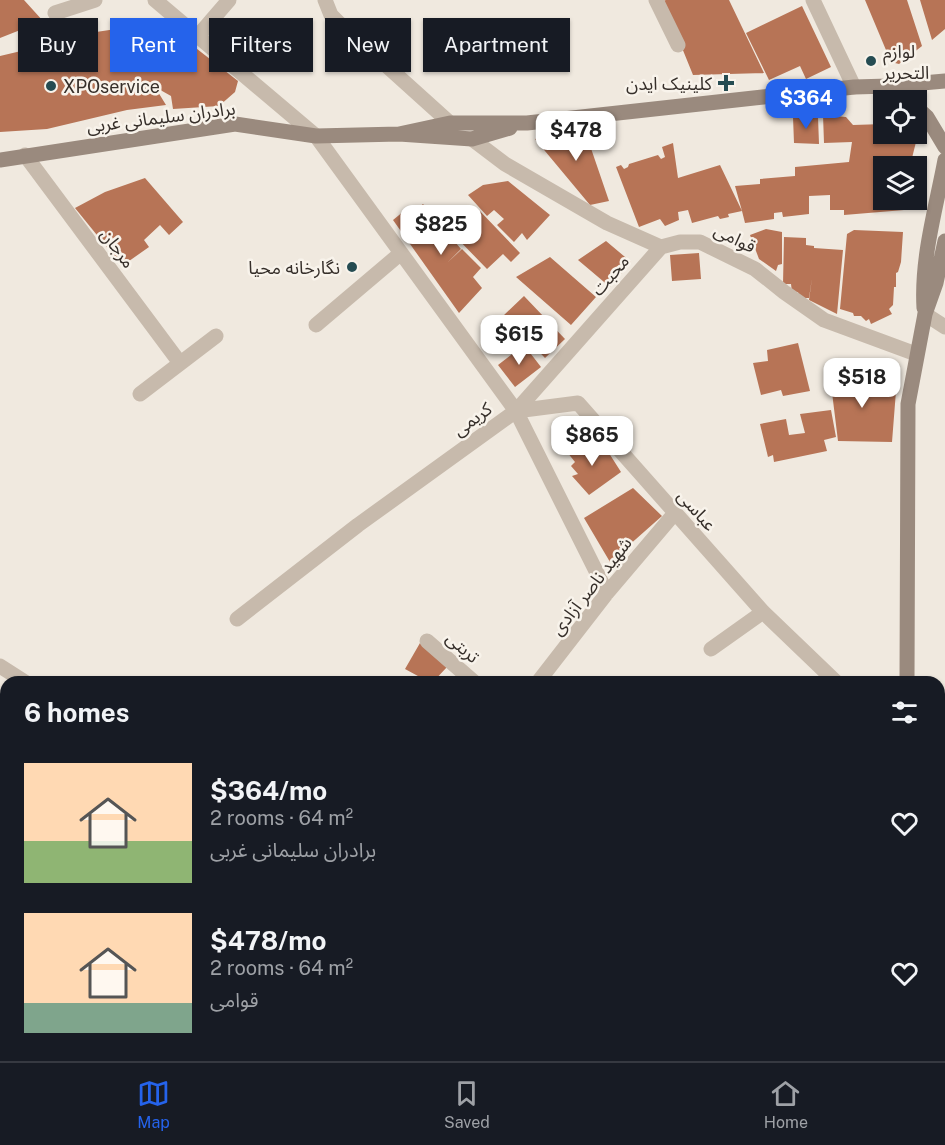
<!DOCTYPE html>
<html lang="en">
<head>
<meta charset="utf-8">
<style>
	body { margin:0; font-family:"Public Sans","Noto Sans Arabic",sans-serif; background:#242831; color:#f1f3f6; height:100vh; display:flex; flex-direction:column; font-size:22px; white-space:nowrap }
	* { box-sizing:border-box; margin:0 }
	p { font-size:20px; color:#9ea1a6 }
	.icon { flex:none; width:33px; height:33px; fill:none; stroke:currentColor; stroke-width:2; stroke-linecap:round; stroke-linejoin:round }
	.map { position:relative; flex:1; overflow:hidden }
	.panel { position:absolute; left:0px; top:676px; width:945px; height:386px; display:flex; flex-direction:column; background:#171b24; border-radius:18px 18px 0 0; box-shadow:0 2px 4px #0004 }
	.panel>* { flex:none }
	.top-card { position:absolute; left:18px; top:18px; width:600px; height:54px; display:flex; gap:12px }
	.fabs { position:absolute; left:873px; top:90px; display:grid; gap:12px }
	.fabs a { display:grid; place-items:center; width:54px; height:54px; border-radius:0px; background:#171b24; box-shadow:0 2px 4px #0004; font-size:30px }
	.price { position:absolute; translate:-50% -51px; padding:0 14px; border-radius:12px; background:#fff; color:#222; font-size:20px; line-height:39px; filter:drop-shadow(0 2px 3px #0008) }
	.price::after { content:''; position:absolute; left:50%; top:36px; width:18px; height:14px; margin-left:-9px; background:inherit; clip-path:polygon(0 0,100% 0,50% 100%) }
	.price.active { background:#2563eb; color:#fff }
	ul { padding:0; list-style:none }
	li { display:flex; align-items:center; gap:18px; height:150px; padding:0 24px }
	li span { display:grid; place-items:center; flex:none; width:168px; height:120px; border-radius:0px; color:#555 }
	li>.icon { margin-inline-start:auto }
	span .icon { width:72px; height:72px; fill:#fffc; stroke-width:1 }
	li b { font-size:26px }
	h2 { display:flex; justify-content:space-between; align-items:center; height:72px; padding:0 24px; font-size:26px }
	.chip { padding:0 21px; border-radius:0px; background:#171b24; box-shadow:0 2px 4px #0004; font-size:21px; line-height:54px }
	.chip.active { background:#2563eb; color:#fff }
	.dock { display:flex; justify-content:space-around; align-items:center; height:84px; border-top:2px solid #363941; background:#171b24; font-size:16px; color:#9ea1a6 }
	.dock a { display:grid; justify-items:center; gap:3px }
	.dock .active { color:#2563eb }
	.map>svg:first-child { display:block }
	.building { fill:#b77456 }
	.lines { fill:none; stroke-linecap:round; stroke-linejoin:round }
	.minor { stroke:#c7baac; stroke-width:15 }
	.secondary { stroke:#9a8a7e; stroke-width:15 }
	.poi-dot { fill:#254c52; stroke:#f8f3eb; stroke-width:2 }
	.labels { text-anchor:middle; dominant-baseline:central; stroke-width:5; stroke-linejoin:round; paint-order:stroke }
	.poi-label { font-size:18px; fill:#362f2a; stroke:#f8f3eb; text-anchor:start }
	.street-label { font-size:18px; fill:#362f2a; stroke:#f8f3eb }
</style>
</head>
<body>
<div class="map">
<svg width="945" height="1061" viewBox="0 0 945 1061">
	<rect width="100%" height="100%" fill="#f0e9df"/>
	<path class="building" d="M0,0h24l19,21 -43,17z
		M666,0h63l35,73 -71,2 -30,-74z
		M865,0h42l15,46 -23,18 -8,-2z
		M920,0h25v29l-13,11z
		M802,6l29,61 -25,12 -6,-13 -31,14 -23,-47z
		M169,27l69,54 -3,11 -16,14 -46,3 -2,-13 -16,-9 11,18 -39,5 -80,19 -47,3v-76l38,-9 15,1 1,-6 26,-11 3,3 33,-5 8,12z
		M823,115l23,2 7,8 31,-1v10h23l9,8 -6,24h-26v34h21l-1,10 -60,5v-5h-14v-15l-21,1v18l-26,3 -1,-5 -8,1v6l-29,4 -3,-12 -14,3 1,3 -9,2 -2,-3 -26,7 -4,-13 -10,2 1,8 -14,6 -5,-7 -21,8 -23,-60 5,-2 3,4 4,-2 1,-3 29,-9 3,4 4,-2 -3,-10 11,-4 5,35 42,-13 22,46 -7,-25 25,-2v-5l35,-3v-9l54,-5 3,-20 -28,1z
		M793,117h25l1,27 -25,-1z
		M583,125l26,76 -19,4 -55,-66z
		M145,178l38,44 -14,13 -9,-10 -16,15 5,7 -27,19 -47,-58 30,-16z
		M508,181l42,34 -23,25 -5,-7 -8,9 -17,-17 7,-6 -10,-9 -7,6 -19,-21 15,-10z
		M423,204l38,45 -14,14 15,-14 19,19 -8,9 9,11 -23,25 -66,-93 16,-13 5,5z
		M477,208l43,45 -9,9 -8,-8 -16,15 -36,-37z
		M766,229l16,3v32l-4,1 -2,6 -17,-12 -9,-24z
		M854,230l49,2 -2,30 -3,10 -2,1v14h-2l-1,18 -4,4 3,5 -21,10 -2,-5 -3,2 -5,-5h-7l-1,-3 -13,-4 7,-75z
		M784,237l22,1v7l8,1v2l29,2 -6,64 -28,-14 3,-22 -3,20h-10l-1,-6h-6l-1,-8h-8z
		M606,241l25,21 -21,25 -32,-27z
		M699,253l2,26 -29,2 -2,-26z
		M550,257l46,40 -25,28 -55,-48z
		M524,296l41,43 -20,19 -41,-43z
		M798,343l12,48 -27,5 -2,-6 -20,5 -8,-32 15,-2 -1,-11z
		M524,345l17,22 -26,20 -17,-22z
		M829,368l67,23 -4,51 -54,-1z
		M831,410l5,27 -12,3 3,11 -53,11 -1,-7 -5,2 -8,-33 26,-5 3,16 16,-2 -5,-19z
		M582,439l15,18 10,-7 14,22 -32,23 -17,-19 6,-2 -7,-8 4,-4 -8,-10z
		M633,488l29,28 -52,46 -26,-44z
		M420,643l27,24 -14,15h-4l-24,-13z
		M945,816v33l-6,4v-33z
		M945,863v25l-6,1v-24z
		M157,1056h163l-1,5h-163z
		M349,1056h90l18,4 -109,1z
		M563,1056h94l-2,5h-78z"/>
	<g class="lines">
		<path class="minor" d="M155,0l161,136 200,275 91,182
			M325,0l6,15 7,7 112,101
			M656,0l22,45
			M813,0l41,87
			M55,13l40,-13
			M198,36l31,-36
			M472,139l33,25 102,59 54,24 19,-5h20l55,27 29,23 40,28 92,34
			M25,155l155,208
			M925,314l20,13
			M316,325l85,-72
			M140,394l76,-58
			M516,411l62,-8 185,209 73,70
			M237,619l121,-94 158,-114 145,-164
			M427,641l47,41
			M711,649l52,-37
			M0,666l25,16
			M538,682l69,-89 67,-79
			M939,779l6,-7
			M939,796l6,8
			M0,859l6,-6
			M844,1056l39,5
			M325,1061l1,-5"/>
		<path class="secondary" d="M889,86l19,14
			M916,107l11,10 18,30
			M399,134l51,-11h77l327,-36 35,-1 56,-5
			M0,160l235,-36 81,12 83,-2 73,5 38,-11
			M924,308c-3,-50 12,-100 21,-148
			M907,682l1,-278 17,-90 11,-31 9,-42
			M874,1061l1,-5"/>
	</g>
	<g class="poi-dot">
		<circle cx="871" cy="61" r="6"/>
		<path d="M723 74h6v6h6v6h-6v6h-6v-6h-6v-6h6z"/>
		<circle cx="51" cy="86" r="6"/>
		<circle cx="352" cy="267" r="6"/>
	</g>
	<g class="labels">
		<g class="poi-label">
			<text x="883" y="51">لوازم<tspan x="883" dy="21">التحریر</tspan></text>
			<text x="712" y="83" text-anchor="end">کلینیک ایدن</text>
			<text x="63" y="86">XPOservice</text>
			<text x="340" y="267" text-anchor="end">نگارخانه محیا</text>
		</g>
		<g class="street-label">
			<text transform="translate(161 117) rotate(-7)">برادران سلیمانی غربی</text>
			<text transform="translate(735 238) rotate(26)">قوامی</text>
			<text transform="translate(118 248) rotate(53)">مرجان</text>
			<text transform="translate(610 275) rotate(-49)">محبت</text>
			<text transform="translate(472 419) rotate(-36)">کریمی</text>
			<text transform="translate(697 510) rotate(48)">عباسی</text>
			<text transform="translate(591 586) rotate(-52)">شهید ناصر آزادی</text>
			<text transform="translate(463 647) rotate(41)">تربتی</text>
		</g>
	</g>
</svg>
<div class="fabs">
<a><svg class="icon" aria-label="locate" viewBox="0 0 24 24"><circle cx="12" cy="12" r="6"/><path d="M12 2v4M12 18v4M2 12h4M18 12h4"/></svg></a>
<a><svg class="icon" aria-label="layers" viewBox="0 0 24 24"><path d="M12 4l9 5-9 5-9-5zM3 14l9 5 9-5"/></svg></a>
</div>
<b class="price active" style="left:806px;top:130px">$364</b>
<b class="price" style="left:576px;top:162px">$478</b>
<b class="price" style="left:441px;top:256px">$825</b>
<b class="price" style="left:519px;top:366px">$615</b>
<b class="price" style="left:862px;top:409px">$518</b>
<b class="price" style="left:592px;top:467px">$865</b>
<div class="top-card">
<a class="chip">Buy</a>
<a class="chip active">Rent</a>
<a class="chip">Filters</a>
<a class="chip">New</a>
<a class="chip">Apartment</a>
</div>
<section class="panel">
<h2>6 homes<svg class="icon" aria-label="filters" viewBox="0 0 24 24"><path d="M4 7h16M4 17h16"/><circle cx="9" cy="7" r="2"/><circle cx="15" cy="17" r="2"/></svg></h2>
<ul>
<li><span style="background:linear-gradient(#ffd9b3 65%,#8fb573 0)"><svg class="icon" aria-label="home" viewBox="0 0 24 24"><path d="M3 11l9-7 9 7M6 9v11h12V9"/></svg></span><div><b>$364/mo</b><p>2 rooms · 64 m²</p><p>برادران سلیمانی غربی</p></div><svg class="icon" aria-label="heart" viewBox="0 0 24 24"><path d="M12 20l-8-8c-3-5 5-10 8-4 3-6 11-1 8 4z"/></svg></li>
<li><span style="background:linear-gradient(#ffd9b3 75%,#7fa58c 0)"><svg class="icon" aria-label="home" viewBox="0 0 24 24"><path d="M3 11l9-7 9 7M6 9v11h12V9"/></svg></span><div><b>$478/mo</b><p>2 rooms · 64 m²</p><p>قوامی</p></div><svg class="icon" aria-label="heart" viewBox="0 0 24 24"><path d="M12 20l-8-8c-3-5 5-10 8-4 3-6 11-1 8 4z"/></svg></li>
</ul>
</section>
</div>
<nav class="dock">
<a class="active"><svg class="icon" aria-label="map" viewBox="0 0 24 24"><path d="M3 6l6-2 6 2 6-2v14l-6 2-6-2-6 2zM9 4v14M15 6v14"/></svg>Map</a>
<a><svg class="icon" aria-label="saved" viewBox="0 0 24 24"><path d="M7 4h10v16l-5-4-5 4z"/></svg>Saved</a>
<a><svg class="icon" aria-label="home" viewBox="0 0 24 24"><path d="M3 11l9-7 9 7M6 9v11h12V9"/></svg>Home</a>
</nav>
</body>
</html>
